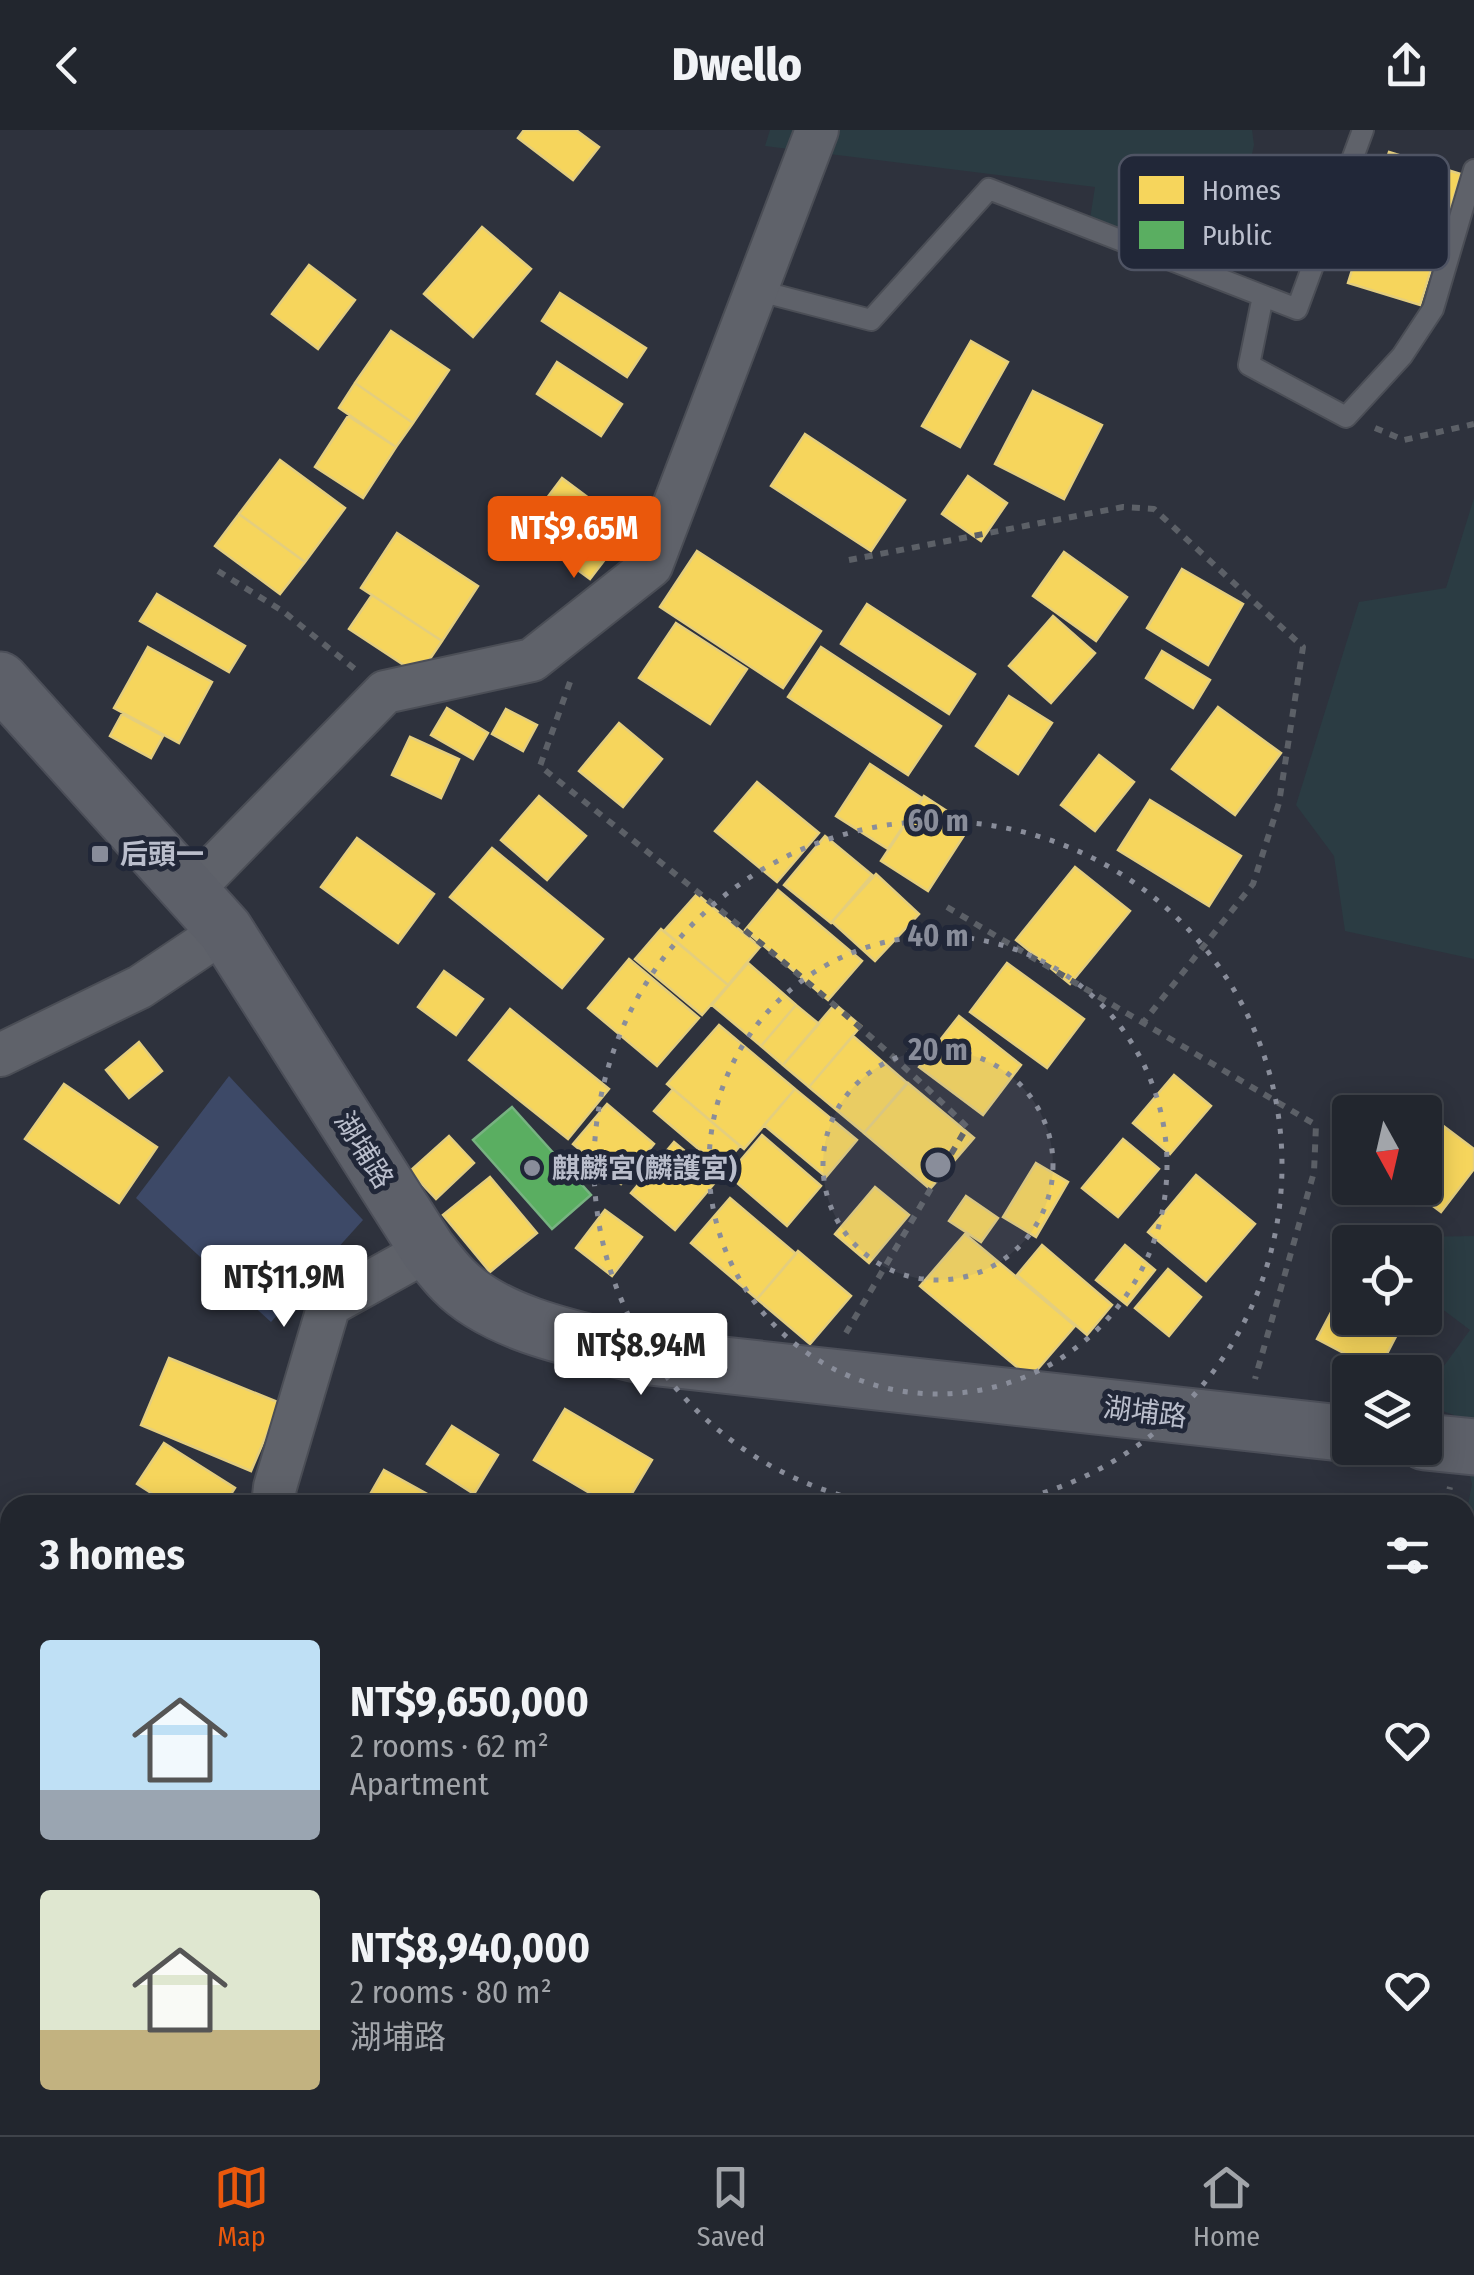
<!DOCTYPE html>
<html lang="en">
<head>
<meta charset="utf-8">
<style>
	body { margin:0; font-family:"Fira Sans Condensed","Noto Sans TC",sans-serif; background:#2e323a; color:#f1f3f6; height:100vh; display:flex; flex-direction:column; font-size:38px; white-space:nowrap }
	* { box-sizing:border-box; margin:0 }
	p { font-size:32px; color:#a2a5aa }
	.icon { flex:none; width:55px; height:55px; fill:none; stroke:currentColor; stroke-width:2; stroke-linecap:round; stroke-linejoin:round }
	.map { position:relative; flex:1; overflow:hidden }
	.sheet { position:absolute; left:0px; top:1365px; width:1475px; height:640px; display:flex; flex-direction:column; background:#22262e; border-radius:30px 30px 0 0; box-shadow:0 5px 25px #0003,0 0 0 2px #3f434a }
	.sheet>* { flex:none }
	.needle { width:65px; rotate:172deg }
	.controls { position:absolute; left:1332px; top:965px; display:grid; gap:20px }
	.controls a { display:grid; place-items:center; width:110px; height:110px; border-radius:10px; background:#22262e; box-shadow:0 5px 25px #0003,0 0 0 2px #3f434a; font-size:50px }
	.price { position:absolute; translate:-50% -85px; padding:0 22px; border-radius:10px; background:#fff; color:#222; font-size:32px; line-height:65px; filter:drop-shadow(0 2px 5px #0008) }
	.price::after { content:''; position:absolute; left:50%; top:60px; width:30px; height:22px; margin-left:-15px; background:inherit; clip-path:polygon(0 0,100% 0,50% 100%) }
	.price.selected { background:#ea580c; color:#fff }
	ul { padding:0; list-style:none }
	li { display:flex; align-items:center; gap:30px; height:250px; padding:0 40px }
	li span { display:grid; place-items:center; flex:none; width:280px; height:200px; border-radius:10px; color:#555 }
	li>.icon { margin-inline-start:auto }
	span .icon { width:120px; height:120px; fill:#fffc; stroke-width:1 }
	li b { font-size:42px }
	h2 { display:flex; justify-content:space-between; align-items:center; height:120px; padding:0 40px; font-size:42px }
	header { display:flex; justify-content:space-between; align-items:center; height:130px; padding:0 40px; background:#22262e; font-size:45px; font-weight:800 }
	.tab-bar { display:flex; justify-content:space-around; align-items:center; height:140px; border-top:2px solid #3f434a; background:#22262e; font-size:28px; color:#a2a5aa }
	.tab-bar a { display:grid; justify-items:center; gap:5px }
	.tab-bar .selected { color:#ea580c }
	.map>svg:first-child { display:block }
	.green { fill:#2b3c43 }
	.water { fill:#3d4967 }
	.homes { fill:#f6d55c; stroke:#e4ce7e; stroke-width:2.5 }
	.public { fill:#5aae61; stroke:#77b381; stroke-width:2.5 }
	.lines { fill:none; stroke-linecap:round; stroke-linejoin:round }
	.lane-casing { stroke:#4b4e56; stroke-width:24 }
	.street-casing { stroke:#4b4e56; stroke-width:46 }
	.secondary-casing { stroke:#4c4f59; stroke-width:59 }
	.path { stroke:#5c6067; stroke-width:6; stroke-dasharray:8 8; stroke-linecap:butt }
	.lane { stroke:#5f626a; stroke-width:20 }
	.street { stroke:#5f626a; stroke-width:42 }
	.secondary { stroke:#5d6069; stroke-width:55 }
	.ring { fill:none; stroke:#898d9a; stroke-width:5; stroke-dasharray:5 10 }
	.poi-dot { fill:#898d9a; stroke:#212738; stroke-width:4 }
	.labels { text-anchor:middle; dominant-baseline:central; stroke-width:10; stroke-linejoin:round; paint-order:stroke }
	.poi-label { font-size:28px; font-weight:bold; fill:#babecc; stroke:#212738; text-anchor:start }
	.street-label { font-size:28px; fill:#babecc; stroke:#212738 }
	.key { fill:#212738; stroke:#4f5464; stroke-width:2.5 }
	.key-label { font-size:28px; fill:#babecc }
	.centre { fill:#898d9a; stroke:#212738; stroke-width:5 }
	.ring-label { font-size:30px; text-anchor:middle; font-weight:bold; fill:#898d9a; stroke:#212738; stroke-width:10; stroke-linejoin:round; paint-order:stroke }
</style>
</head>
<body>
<header><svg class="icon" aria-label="back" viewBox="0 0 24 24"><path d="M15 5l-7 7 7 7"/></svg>Dwello<svg class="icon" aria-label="share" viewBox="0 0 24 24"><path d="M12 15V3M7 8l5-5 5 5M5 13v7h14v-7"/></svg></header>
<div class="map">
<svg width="1474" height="2005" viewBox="0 0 1474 2005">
	<rect width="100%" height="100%" fill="#2e323d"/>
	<path class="green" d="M770,0h482l2,15 -18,81 -149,12 8,-51 -330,-41z
		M1474,368v461l-129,-28 -11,-75 -38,-51 63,-203 87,-14z
		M1474,1106v899h-806l-23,-10h820v-604l7,-37 -18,-69 -29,-10v-13l45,-62 -45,-34v-54h-10l2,-5z"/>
	<path class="water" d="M229,946l134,144 -92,102 -135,-124z"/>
	<path class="homes" d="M524,0h52l23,17 -26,33 -55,-42z
		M1389,22l72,22 -41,131 -72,-22z
		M482,97l49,42 -58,68 -49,-43z
		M309,135l46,35 -37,49 -46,-35z
		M560,163l86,55 -19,29 -85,-56z
		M391,201l58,39 -36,53 -58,-40z
		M971,211l37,21 -48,85 -38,-21z
		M557,232l65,42 -21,32 -64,-42z
		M355,253l58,40 -17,24 -57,-39z
		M1033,261l69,34 -38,74 -69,-35z
		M348,286l48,31 -33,51 -48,-31z
		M805,304l100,66 -34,51 -100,-65z
		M280,330l65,48 -40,54 -66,-48z
		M968,346l39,27 -26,38 -39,-27z
		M562,348l67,50 -39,51 -67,-49z
		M239,384l66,48 -25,32 -65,-48z
		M397,403l81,53 -36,55 -81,-53z
		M697,421l124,80 -38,57 -123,-81z
		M1064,422l63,45 -31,44 -63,-45z
		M1182,439l61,35 -35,61 -61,-37z
		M157,464l88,52 -16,26 -89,-51z
		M372,465l70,46 -23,34 -70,-46z
		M867,474l108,70 -26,40 -108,-70z
		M1053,486l42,37 -44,50 -42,-37z
		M676,493l71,46 -37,55 -71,-46z
		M148,517l64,35 -33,61 -65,-35z
		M821,517l120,79 -33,49 -120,-78z
		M1162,521l48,29 -17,28 -47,-30z
		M1009,566l43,27 -34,51 -42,-28z
		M1218,577l63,46 -46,62 -63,-46z
		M447,578l41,25 -15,26 -42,-24z
		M506,579l31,16 -14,26 -31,-17z
		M122,584l41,22 -12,22 -41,-22z
		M619,593l43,36 -39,48 -44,-36z
		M410,607l49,22 -18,39 -49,-23z
		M1099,625l35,27 -39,49 -34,-26z
		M870,634l52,34 -34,51 -52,-33z
		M757,652l62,51 -42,49 -62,-51z
		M539,666l47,40 -39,44 -46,-40z
		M924,666l46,30 -42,65 -47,-30z
		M1150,670l91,56 -32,50 -91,-56z
		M825,706l47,39 -41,48 -47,-38z
		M357,708l77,56 -36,49 -77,-56z
		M492,718l111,91 -41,49 -112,-91z
		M1075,737l55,44 -60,73 -54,-44z
		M876,744l43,40 -44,47 -43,-39z
		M778,760l84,71 -34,39 -83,-70z
		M697,764l63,53 -32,38 -64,-54z
		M661,799l67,56 -26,30 -67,-56z
		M629,829l70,59 -42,48 -69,-58z
		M748,833l48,42 -35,41 -49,-41z
		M1007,833l77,56 -37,49 -77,-56z
		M444,841l39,28 -27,36 -38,-28z
		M835,874l26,22 -52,61 -26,-22z
		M796,875l23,19 -36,41 -22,-19z
		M510,879l99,80 -41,50 -99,-79z
		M959,886l62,49 -38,50 -64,-48z
		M719,895l76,64 -51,60 -77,-65z
		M853,906l54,47 -43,50 -55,-46z
		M139,912l23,29 -33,27 -23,-28z
		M1174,945l37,31 -41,48 -37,-31z
		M908,953l66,55 -44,51 -66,-56z
		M64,954l93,63 -38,56 -94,-64z
		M673,959l67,57 -19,22 -67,-57z
		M795,959l62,51 -31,37 -62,-52z
		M1405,967l69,52v20l-33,43 -32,-24h16v-76h-32z
		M607,974l47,40 -33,40 -48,-40z
		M762,1005l59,51 -34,40 -59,-51z
		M449,1006l25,27 -38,36 -26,-28z
		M1123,1009l36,30 -41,48 -36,-29z
		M674,1012l44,37 -43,51 -44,-37z
		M1036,1033l32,19 -32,55 -33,-20z
		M1196,1045l59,49 -49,57 -58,-49z
		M490,1047l47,56 -47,39 -47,-57z
		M875,1057l34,28 -40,48 -34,-29z
		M966,1066l32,22 -17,24 -32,-21z
		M730,1068l66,56 -39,45 -66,-56z
		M605,1080l37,27 -30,39 -36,-28z
		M965,1104l110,92 -45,52 -110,-92z
		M1042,1115l70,60 -25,30 -70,-60z
		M1125,1115l30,25 -28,35 -31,-25z
		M798,1121l53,45 -41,48 -53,-45z
		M1168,1139l33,28 -32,39 -34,-28z
		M1344,1158l6,3v27l55,1 -27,52 -61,-32z
		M169,1228l111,45 -29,68 -110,-46z
		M565,1279l87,51 -27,45h-15l-76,-45z
		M452,1296l46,29 -24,39 -47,-30z
		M164,1313l71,45 -11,17h-54l-33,-21z
		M384,1340l45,25 -6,10h-59z"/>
	<path class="public" d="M512,977l79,88 -39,34 -79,-89z"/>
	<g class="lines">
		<defs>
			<path id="lane" d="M756,160l115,30 118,-131 308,120 66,-179
				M1263,166l-14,69 97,52 56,-61 31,-47 41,-139"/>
			<path id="street" d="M190,762l195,-200 147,-32 119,-94 166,-436
				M0,925l140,-68 85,-57
				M273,1375l2,-18 54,-182 99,-55
				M0,1801l10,-6"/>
			<path id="secondary" d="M0,550l225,250 203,320c8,10 16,21 25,30 45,47 136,62 197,77l700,77
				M1425,1312l49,5"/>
		</defs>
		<use href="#lane" class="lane-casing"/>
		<use href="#street" class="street-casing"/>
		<use href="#secondary" class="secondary-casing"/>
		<path class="path" d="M1375,298l29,12 70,-16
			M849,430l274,-53 31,2 149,138 -24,156 -26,81 -111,140
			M218,441l66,41 72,58
			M570,552l-30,84c145,117 295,230 427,361l-121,206
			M947,777l369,218 -2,47 -59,207
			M1446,1375l4,-18
			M0,1440l10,30
			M245,1995l5,10
			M1282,2005l9,-10"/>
		<use href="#lane" class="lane"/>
		<use href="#street" class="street"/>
		<use href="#secondary" class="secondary"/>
	</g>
	<circle cx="938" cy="1035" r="115" fill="#898d9a" fill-opacity=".12"/>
	<g class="ring">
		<circle cx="938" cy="1035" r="115"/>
		<circle cx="938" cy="1035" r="229"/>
		<path d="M884 1375A344 344 0 1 1 992 1375"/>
	</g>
	<g class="poi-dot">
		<rect x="90" y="714" width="20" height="20" rx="5"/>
		<circle cx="532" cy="1038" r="10"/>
	</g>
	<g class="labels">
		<g class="poi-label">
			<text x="120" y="724">后頭一</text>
			<text x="552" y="1038">麒麟宮(麟護宮)</text>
		</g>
		<g class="street-label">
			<text transform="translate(364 1020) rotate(58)">湖埔路</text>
			<text transform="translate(1145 1282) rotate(7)">湖埔路</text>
		</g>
	</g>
	<rect x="1119" y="25" width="330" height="115" rx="15" class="key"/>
	<rect x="1139" y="46" width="45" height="28" fill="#f6d55c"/>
	<rect x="1139" y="91" width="45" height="28" fill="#5aae61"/>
	<g class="key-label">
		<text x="1202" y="70">Homes</text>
		<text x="1202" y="115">Public</text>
	</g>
	<circle cx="938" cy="1035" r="15" class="centre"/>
	<g class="ring-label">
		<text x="938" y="701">60 m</text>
		<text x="938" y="816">40 m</text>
		<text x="938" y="930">20 m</text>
	</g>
</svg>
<div class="controls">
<a><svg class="needle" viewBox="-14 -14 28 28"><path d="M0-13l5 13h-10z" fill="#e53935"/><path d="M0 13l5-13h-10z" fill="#a2a5aa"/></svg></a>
<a><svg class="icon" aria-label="locate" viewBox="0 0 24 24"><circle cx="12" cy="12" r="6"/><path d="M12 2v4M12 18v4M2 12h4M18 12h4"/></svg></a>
<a><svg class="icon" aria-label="layers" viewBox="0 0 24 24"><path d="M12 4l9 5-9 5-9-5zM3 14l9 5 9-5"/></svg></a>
</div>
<b class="price selected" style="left:574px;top:451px">NT$9.65M</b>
<b class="price" style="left:284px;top:1200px">NT$11.9M</b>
<b class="price" style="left:641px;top:1268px">NT$8.94M</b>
<section class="sheet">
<h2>3 homes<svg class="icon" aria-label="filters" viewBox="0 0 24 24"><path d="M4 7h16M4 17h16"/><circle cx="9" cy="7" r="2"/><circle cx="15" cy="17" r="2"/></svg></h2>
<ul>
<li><span style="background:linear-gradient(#bfe0f5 75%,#9aa5b1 0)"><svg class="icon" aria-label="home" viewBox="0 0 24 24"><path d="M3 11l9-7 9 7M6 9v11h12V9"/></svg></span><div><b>NT$9,650,000</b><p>2 rooms · 62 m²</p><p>Apartment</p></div><svg class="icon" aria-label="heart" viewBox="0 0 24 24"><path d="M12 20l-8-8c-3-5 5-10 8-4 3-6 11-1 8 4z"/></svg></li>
<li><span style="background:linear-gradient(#dfe7d0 70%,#c2b280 0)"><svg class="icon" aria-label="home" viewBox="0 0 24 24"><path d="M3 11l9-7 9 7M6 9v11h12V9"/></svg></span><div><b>NT$8,940,000</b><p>2 rooms · 80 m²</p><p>湖埔路</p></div><svg class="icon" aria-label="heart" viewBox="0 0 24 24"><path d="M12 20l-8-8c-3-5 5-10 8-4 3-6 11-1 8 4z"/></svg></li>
</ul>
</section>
</div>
<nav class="tab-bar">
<a class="selected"><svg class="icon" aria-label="map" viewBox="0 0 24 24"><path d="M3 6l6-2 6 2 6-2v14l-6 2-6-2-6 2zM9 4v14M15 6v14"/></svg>Map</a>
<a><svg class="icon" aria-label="saved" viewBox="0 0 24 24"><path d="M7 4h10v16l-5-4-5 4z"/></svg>Saved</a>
<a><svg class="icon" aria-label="home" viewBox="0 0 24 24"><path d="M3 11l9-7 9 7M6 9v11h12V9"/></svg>Home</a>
</nav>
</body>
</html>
